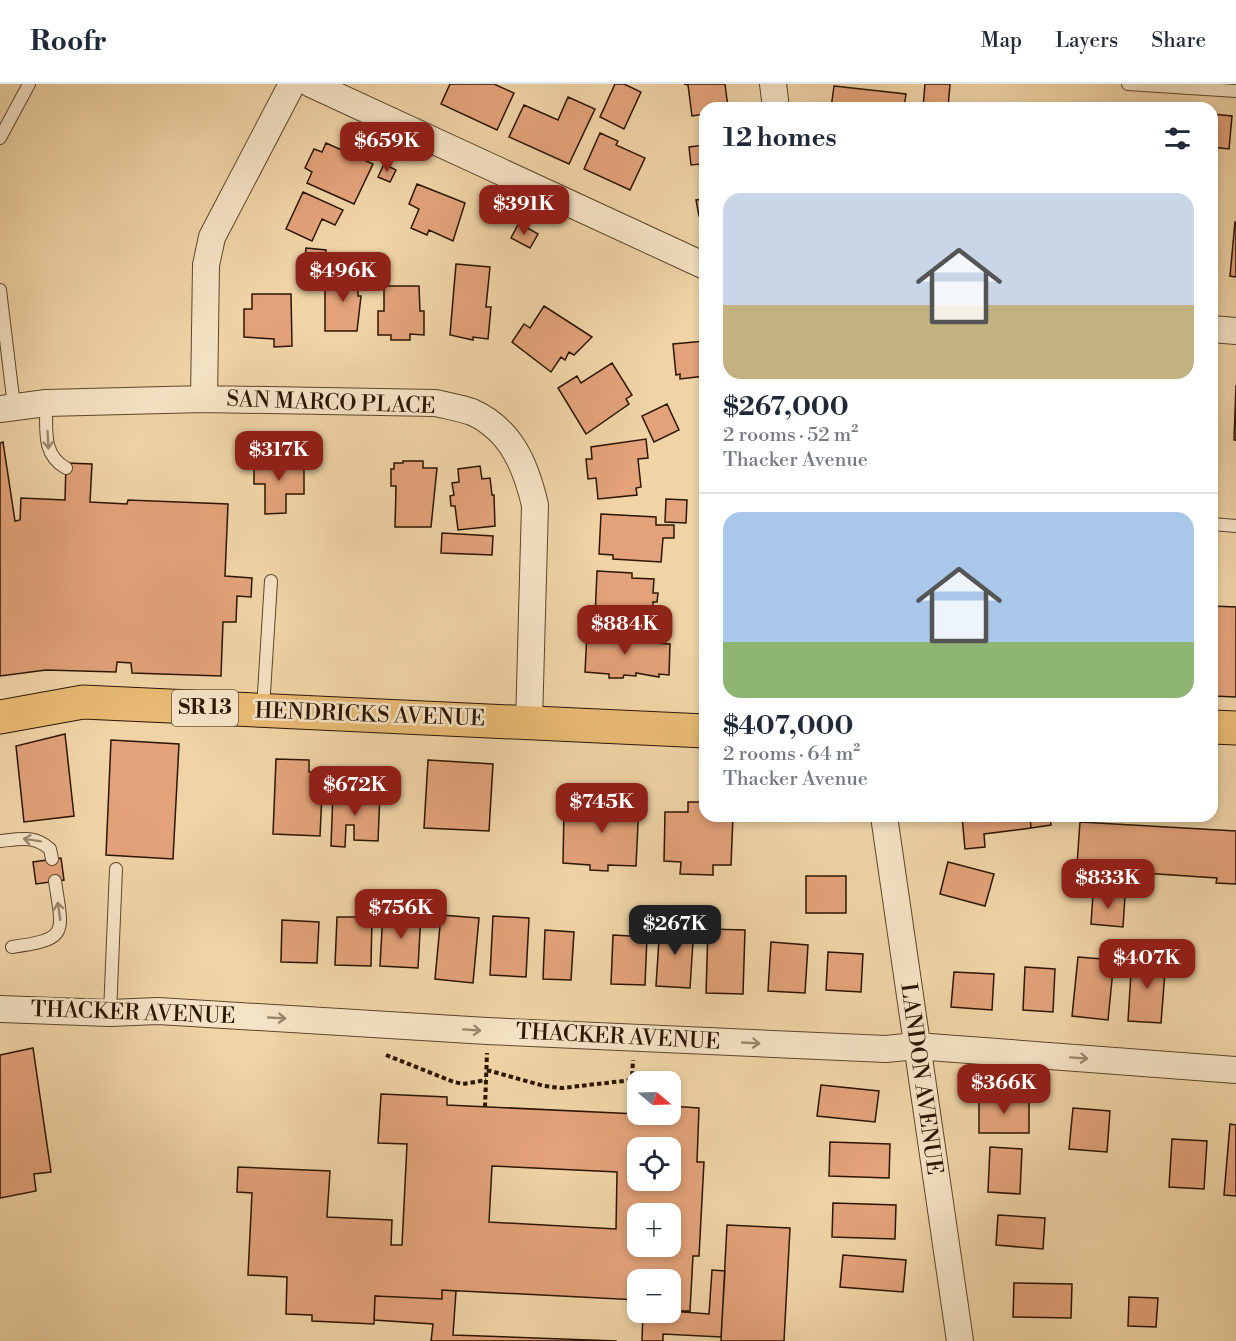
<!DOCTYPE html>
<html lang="en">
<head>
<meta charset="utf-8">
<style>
	body { margin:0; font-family:"Libre Bodoni",serif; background:#f6f6f7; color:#1f2937; height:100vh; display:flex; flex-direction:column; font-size:22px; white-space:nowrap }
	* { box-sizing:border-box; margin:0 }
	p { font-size:20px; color:#747a83 }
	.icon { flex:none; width:33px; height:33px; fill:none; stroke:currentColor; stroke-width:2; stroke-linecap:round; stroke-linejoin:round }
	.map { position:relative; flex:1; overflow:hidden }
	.details { position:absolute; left:699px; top:18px; width:519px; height:720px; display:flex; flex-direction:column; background:#fff; border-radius:18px; box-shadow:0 3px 9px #0003 }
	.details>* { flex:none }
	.needle { width:39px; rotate:109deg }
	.fabs { position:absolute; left:627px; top:987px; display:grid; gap:12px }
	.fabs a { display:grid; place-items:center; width:54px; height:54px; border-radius:12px; background:#fff; box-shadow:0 3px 9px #0003; font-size:30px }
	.price { position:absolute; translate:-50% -51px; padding:0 14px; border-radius:12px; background:#8f2418; color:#fff; font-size:20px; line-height:39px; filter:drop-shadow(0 2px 3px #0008) }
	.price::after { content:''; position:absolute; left:50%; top:36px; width:18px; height:14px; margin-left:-9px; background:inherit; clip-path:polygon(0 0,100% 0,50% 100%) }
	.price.selected { background:#222; color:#fff }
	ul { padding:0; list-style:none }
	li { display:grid; align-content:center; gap:12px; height:318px; padding:0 24px }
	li+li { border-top:2px solid #e0e1e3 }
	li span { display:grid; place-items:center; height:186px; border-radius:18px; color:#555 }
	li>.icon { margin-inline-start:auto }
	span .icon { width:108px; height:108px; fill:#fffc; stroke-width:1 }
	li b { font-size:26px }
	h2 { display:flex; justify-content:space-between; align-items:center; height:72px; padding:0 24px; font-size:26px }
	header { display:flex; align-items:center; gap:36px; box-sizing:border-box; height:84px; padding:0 30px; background:#fff; border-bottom:2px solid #e0e1e3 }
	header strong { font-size:28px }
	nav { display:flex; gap:33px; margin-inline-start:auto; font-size:21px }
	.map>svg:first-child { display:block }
	.building { fill:#e3a279; stroke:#2b1602; stroke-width:1.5; fill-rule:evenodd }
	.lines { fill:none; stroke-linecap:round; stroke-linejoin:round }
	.service-casing { stroke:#5c462b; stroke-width:14 }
	.minor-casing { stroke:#5c462b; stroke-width:28 }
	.primary-casing { stroke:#2b1602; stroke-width:35 }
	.path { stroke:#2b1602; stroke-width:4; stroke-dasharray:4.5 3; stroke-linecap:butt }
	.service { stroke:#f5e3c5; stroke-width:12 }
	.minor { stroke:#f5e3c5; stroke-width:26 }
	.primary { stroke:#e8ba73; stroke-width:33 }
	.oneway { stroke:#9a876d }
	.labels { text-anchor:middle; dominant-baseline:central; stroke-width:5; stroke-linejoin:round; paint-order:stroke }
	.shield { fill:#f5e3c5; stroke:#68543c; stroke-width:1.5 }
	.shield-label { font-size:21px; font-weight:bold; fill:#2b1602 }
	.street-label { font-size:22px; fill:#2b1602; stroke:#f5e3c5 }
</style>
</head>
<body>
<header>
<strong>Roofr</strong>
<nav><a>Map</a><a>Layers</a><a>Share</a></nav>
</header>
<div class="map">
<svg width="1236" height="1257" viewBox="0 0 1236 1257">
	<rect width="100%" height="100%" fill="#f0d4a6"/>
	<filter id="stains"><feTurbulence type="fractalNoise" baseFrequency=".00333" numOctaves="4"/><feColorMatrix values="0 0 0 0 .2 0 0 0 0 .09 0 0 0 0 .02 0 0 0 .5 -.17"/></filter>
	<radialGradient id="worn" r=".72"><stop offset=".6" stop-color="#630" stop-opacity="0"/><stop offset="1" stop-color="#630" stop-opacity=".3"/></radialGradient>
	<path class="building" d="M450,0h44l20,9 -17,37 -56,-26z
		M615,0h9l17,8 -17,37 -24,-12z
		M684,0h41l3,24h-23v6l-13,2 -4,-31z
		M925,0h25l-2,24h-25z
		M834,2l72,8 -2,14h-73z
		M568,13l27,12 -26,55 -60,-27 15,-32 34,15z
		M1212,30l20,2 -3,33 -17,-2z
		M600,49l18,8 -2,4 29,13 -15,32 -46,-21z
		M326,59l47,21 -19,40 -47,-21 5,-11 -7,-4 9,-19 8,3z
		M705,61v70l-6,1 -3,-16 9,-1 -5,-35 -9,1 -2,-18z
		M384,80l12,6 -6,12 -12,-5z
		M417,100l48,19 -12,38 -24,-11 -2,5 -16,-7 8,-19 -10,-5z
		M303,108l40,18 -8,15 -13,-6 -10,22 -26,-12z
		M1212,122h1l-1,57z
		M1235,138h1v55l-6,-1z
		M519,139l19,11 -8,14 -19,-10z
		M306,164l20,2 -2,18 -20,-1z
		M456,180l34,3 -4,40h5l-3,32 -15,-2v3l-23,-5z
		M342,183h16v29h3l-4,35h-32v-46h17z
		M384,202h35l1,25h4v24l-14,-1v6h-19v-5h-13v-24h6z
		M252,210h39l1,52 -18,1v-8l-30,-2v-28h8z
		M544,222l48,31 -18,18 -5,-3 -4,8 -4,-3 -10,15 -39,-30 12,-18 6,4z
		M705,257v35l-25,3v-5l-4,1 -3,-31z
		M612,279l20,32 -6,4 3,5 -43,30 -28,-46 19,-12 4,7z
		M1236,301v55h-2z
		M667,320l12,26 -25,12 -12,-26z
		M646,355l2,19 -10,1 3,28 -5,1 1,7 -39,4 -2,-21 -8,1 -2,-20h6l-1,-12z
		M3,358l12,79 5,-1 1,-22 44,2 1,-37 26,1 -2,38 37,2 1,-4 100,4 -3,72 27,2 -1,19 -14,-1 -1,26h-13l-2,54 -89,-3 -1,-10 -14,-1 -1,10 -70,-2 -46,6v-233z
		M304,376v34h-18v19l-21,1v-30h-11v-23z
		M403,377h20v7h14l-6,59h-36l1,-41h-5v-17h3v-6h9z
		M480,382l2,13 8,-1 2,17h2l1,31 -37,4 -3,-24h-4l-1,-10 4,-1 -2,-12 7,-1 -1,-13z
		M666,415l21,1 -1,23 -21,-1z
		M601,430l55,3v8h18v13h-11l-2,24 -48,-3v-4l-14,-1z
		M442,449l51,3 -1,19 -51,-2z
		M597,487l35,2v5l22,1 -1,14h5l-1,9h-4v12h-9v6l-49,-3z
		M1212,522l24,1v90l-24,-1z
		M587,548l43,2v8l40,2 -1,31 -10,-1v3l-23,-4v3l-12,-1 -1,3h-14v-4l-24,-2z
		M65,650l9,82 -50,6 -8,-76z
		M111,656l68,4 -6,115 -67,-4z
		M276,675l33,1v12h14l-3,64 -47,-2z
		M428,676l65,4 -4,67 -65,-3z
		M333,708l47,1 -2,48 -24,-1v-15h-8l-1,22 -14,-1z
		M589,714l50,4 -3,64 -28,-1v6l-18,-1v-5l-27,-2 1,-55 25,1z
		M688,718h17v14h28l-2,49h-18v10l-33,-1 1,-12 -17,-1 1,-49h23z
		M778,732h72v4z
		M962,732h68l1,12 -47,6 1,13 -20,2z
		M1030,732h20l1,9 -20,3z
		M1080,738l156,9v53l-20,-1 1,-5 -89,-6 1,-5 -52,-3z
		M61,774l3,22 -28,4 -3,-22z
		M948,778l46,12 -9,32 -45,-12z
		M806,792h40v37h-40z
		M1093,810l32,2 -2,31 -32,-3z
		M383,827l38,2 -3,55 -38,-2z
		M441,831l38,3 -6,65 -38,-4z
		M493,832l36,2 -3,59 -36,-2z
		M337,833h35l-1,49 -36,-1z
		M282,836l37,2 -2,41 -36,-1z
		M660,840l34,2 -4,62 -34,-2z
		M708,845l37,1 -2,64 -37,-1z
		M545,846l29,2 -3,48 -28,-1z
		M613,851l34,2 -2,48 -34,-1z
		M771,858l37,3 -3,48 -37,-2z
		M828,868l35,2 -2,38 -35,-2z
		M1078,873l36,3 -6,60 -36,-4z
		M1132,873l34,2 -5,64 -33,-2z
		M1025,883l30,2 -2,43 -30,-2z
		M954,888l40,2 -2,36 -41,-3z
		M33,964l18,124 -17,2 2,17 -36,7v-143z
		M821,1001l58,6 -4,31 -58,-6z
		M381,1010l66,3v8l191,9h32v-8l29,2 -2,54h7l-5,94h-6l-3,55h-20v-31h-32v20l-196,-10v9l-67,-3 -1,28 -62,-3v-6l-26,-1 1,-37 -39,-2 4,-82 -15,-1 1,-25 92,4 -3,46 65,3 -1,25h11l5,-101 -29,-1zM638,1064h32v32h-32zM492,1082l125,6 -1,57 -127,-7zM638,1130h32v32h-32z
		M979,1013h50v36h-50z
		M1073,1024l37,3 -3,41 -38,-3z
		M1230,1040l6,1v71l-12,-1z
		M1172,1055l35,2 -3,48 -35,-2z
		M830,1058l60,2 -1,34 -60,-2z
		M990,1063l32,2 -2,45 -32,-2z
		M833,1119l63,2 -1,34 -63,-2z
		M998,1131l47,3 -2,31 -47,-4z
		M727,1141l63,3 -6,113h-63z
		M843,1171l63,5 -3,32 -63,-5z
		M712,1186l13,1 -4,66 -58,-3v7h-21l1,-29 27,-1 39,3z
		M1014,1199l58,1 -1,34 -58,-1z
		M442,1206l14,1 -3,44 164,6h-186l2,-17 -59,-4 1,-24 67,3z
		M1129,1213l29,1 -2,29 -28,-1z"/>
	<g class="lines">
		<defs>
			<path id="service" d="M1128,0l108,7
				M0,54l29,-54
				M0,206l14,116
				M46,319c1,25 -5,51 20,65
				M1212,440l24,2
				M263,625l8,-128
				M0,757c20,-2 34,-6 50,8l2,10
				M12,863c57,-8 51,-13 43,-66
				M110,929l6,-144"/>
			<path id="minor" d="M311,0l394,182
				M773,0l3,24
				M1212,245l24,2
				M204,315l2,-134 6,-28 80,-153
				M0,325l46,-6 158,-4 232,4c11,3 25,5 36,9 40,18 54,55 63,93l-6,217
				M884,732l76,525
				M0,925l110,4 48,-2 329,20 399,18 30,-3 320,24"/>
			<path id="primary" d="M0,633l83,-15 622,29
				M1212,643l24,1"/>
		</defs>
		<use href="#service" class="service-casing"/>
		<use href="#minor" class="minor-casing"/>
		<use href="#primary" class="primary-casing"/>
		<path class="path" d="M386,971l68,27 9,2 23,-4
			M487,986l57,16 18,2 70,-8
			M485,1023l2,-54
			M630,1029l3,-53"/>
		<use href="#service" class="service"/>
		<use href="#minor" class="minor"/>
		<use href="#primary" class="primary"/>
	</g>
	<defs><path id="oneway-shaft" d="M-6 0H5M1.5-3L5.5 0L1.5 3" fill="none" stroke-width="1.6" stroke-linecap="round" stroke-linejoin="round" transform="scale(1.5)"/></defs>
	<g class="oneway">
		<use href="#oneway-shaft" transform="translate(48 356) rotate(87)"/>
		<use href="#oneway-shaft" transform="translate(32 756) rotate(-171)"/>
		<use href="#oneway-shaft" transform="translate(59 827) rotate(-98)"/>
		<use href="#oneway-shaft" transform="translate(277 934) rotate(3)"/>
		<use href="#oneway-shaft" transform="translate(472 946) rotate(4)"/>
		<use href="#oneway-shaft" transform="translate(751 959) rotate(3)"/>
		<use href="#oneway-shaft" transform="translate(1079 974) rotate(4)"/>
	</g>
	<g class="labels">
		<rect class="shield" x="172" y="606" width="66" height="36" rx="4.5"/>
		<g class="shield-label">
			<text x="205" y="624">SR 13</text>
		</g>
		<g class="street-label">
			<text transform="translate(331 319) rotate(2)">SAN MARCO PLACE</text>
			<text transform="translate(370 631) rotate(2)">HENDRICKS AVENUE</text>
			<text transform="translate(133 929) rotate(2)">THACKER AVENUE</text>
			<text transform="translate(618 953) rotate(3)">THACKER AVENUE</text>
			<text transform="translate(921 995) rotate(82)">LANDON AVENUE</text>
		</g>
	</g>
	<rect width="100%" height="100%" filter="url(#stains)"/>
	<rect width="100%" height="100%" fill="url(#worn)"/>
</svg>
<div class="fabs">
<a><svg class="needle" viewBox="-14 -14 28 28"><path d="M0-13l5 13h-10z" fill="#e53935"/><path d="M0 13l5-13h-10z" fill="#747a83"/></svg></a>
<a><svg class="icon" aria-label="locate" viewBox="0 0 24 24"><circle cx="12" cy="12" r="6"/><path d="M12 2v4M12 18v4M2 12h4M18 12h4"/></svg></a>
<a>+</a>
<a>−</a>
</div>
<b class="price" style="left:387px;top:89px">$659K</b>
<b class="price" style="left:524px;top:152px">$391K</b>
<b class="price" style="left:343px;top:219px">$496K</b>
<b class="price" style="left:279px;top:398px">$317K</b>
<b class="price" style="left:625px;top:572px">$884K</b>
<b class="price" style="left:355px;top:733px">$672K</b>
<b class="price" style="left:602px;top:750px">$745K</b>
<b class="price" style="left:1108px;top:826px">$833K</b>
<b class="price" style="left:401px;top:856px">$756K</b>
<b class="price selected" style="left:675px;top:872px">$267K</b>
<b class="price" style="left:1147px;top:906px">$407K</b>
<b class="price" style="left:1004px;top:1031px">$366K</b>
<section class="details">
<h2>12 homes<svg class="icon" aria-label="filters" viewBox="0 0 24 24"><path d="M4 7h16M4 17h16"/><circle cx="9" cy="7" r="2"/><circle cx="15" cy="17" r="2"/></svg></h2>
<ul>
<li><span style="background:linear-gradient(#c9d6e8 60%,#c2b280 0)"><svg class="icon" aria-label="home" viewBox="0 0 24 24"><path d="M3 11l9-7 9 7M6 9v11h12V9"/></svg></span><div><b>$267,000</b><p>2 rooms · 52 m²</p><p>Thacker Avenue</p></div></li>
<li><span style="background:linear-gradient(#a9c7e8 70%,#8fb573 0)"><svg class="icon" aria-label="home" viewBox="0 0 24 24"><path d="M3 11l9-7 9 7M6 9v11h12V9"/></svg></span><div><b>$407,000</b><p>2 rooms · 64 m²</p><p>Thacker Avenue</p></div></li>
</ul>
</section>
</div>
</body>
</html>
